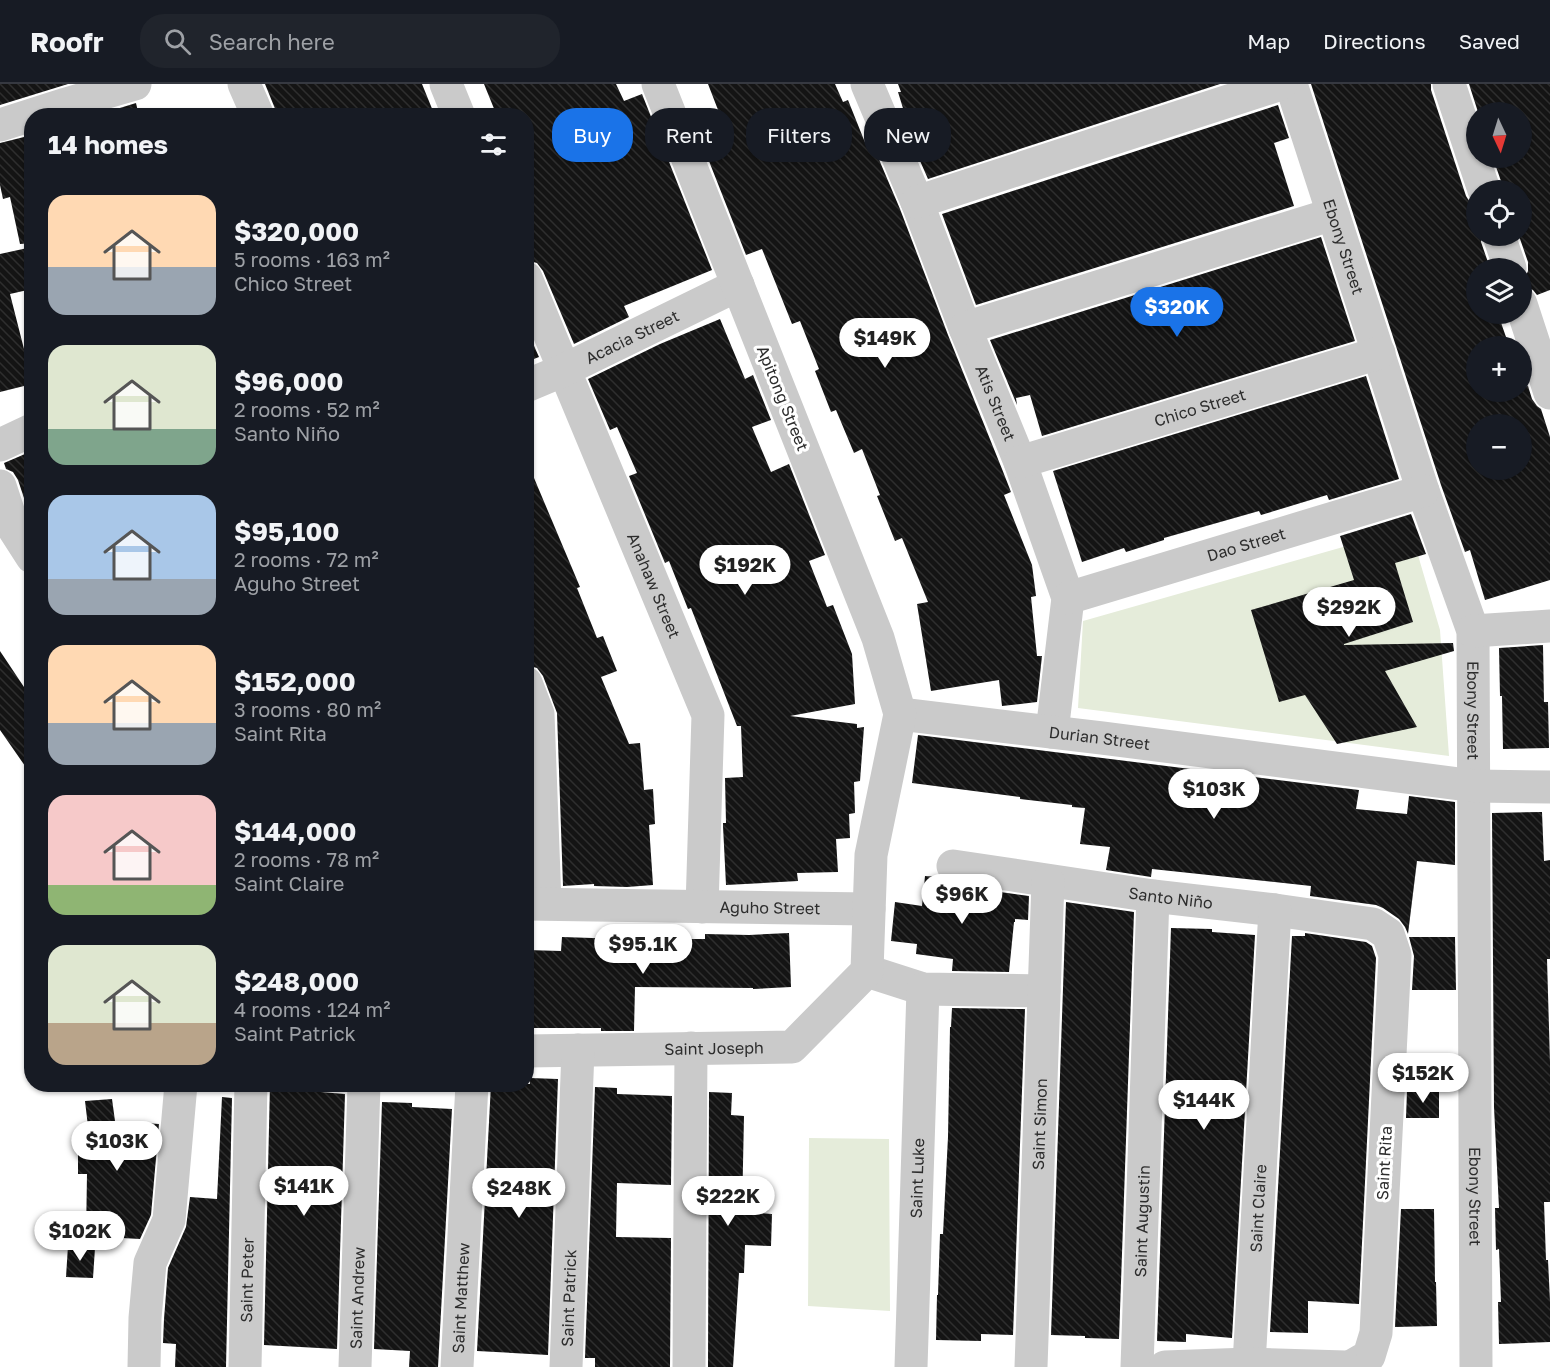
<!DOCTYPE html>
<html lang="en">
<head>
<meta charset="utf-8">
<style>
	body { margin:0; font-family:"Golos Text",sans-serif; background:#20242c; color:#f1f3f6; height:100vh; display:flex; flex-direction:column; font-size:22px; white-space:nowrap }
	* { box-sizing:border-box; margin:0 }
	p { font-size:20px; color:#9ea1a6 }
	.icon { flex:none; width:33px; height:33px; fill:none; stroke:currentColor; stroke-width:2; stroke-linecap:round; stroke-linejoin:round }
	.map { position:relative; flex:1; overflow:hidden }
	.drawer { position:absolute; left:24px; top:24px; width:510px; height:984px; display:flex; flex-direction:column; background:#171b24; border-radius:24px; box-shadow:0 2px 4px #0004 }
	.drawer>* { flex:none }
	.guide { position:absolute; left:552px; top:24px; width:570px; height:54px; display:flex; gap:12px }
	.needle { width:39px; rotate:176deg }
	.controls { position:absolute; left:1466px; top:18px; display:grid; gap:12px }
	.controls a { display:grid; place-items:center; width:66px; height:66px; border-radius:50%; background:#171b24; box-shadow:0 2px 4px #0004; font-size:30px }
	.price { position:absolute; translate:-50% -51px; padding:0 14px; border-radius:21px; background:#fff; color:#222; font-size:20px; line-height:39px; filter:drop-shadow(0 2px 3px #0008) }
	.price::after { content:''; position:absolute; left:50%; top:36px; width:18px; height:14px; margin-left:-9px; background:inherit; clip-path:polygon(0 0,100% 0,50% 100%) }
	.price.on { background:#1a73e8; color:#fff }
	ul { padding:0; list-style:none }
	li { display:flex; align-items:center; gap:18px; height:150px; padding:0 24px }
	li span { display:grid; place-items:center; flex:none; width:168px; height:120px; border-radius:18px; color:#555 }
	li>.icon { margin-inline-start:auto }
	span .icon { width:72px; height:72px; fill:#fffc; stroke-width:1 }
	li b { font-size:26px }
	h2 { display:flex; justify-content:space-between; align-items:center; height:72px; padding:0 24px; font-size:26px }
	.pill { padding:0 21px; border-radius:24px; background:#171b24; box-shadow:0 2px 4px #0004; font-size:21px; line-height:54px }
	.pill.on { background:#1a73e8; color:#fff }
	header { display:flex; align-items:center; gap:36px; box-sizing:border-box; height:84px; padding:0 30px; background:#171b24; border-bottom:2px solid #363941 }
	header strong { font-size:28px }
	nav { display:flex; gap:33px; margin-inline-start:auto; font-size:21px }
	.search { width:420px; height:54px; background:#20242c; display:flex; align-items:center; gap:15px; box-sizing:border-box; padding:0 21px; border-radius:24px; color:#9ea1a6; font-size:22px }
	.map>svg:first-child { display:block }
	.green { fill:#e5ecda }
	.building { fill:url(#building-back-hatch); fill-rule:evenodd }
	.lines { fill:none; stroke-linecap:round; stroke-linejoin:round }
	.minor { stroke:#cacaca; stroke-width:33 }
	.labels { text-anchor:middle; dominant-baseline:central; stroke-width:6; stroke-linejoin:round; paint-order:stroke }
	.street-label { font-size:16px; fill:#2d2d2d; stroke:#fff }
</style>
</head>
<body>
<header>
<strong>Roofr</strong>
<div class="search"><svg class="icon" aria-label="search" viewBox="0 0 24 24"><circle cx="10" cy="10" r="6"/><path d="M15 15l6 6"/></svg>Search here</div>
<nav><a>Map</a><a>Directions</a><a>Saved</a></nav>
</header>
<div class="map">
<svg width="1550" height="1283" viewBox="0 0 1550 1283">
	<defs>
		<pattern id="building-back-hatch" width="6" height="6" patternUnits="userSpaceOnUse" patternTransform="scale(1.5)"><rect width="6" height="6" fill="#141414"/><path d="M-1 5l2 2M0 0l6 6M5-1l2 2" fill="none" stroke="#2e2e2e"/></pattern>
	</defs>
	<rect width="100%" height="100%" fill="#fff"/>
	<path class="green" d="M1410,444l30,102 9,126 -371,-48 5,-87z
		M809,1054l80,1 1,172 -82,-5z"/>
	<path class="building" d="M0,0h68l-68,21z
		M265,0h157l13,32h-157z
		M484,0h132l8,17 18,-7 70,176 -88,36 5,11 -55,27 -31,-73 -6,-8 -11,-3v-144h-29z
		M708,0h127l8,18 5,-2 18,45 6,-2 28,66 48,126 54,134 9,23 -7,3 28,70 4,31 -5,1 6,59h5l-5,46 -35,4 -3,-26 -68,11 -14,-87 11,-2 -26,-64 -7,3 -18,-45 3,-1 -18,-46 -8,4 -18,-43 -5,2 -16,-41 4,-2 -19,-48 -8,3 -30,-75 -16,6 -41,-104 25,-10z
		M898,0h322l-292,95 -22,-50 3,-1 -11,-36h3z
		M1311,0h120v6l35,106 5,8 5,2v30h5v6l9,26h-14v46h22l8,23 -2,1 3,8h-31v46h45v-4l7,-2 4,13 5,7 4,3 9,28v143l-65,20 -15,-50 -5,2 -24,-67zM1476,340h45v46h-45z
		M1469,0h81v206l-13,5 -4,-5 -8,-4h-4v-3l3,-3 4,-9v-9l-9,-26h2v-46h-19v-6l-9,-26h28v-46h-43z
		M136,19l3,13h-45z
		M1278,21l11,33 -15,5 20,63 -318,99 -34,-91z
		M24,53l8,32v74l-12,1 -10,-47 -7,2 -3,-14v-42z
		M1321,153l34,104 -313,95 -12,-41 -14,3 1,7 -27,-65z
		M32,163v42l-22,5 15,59h2l5,21v10l-32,8v-138z
		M720,235l25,60 8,-4 18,45 -19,7 19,45 18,-8 36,91 -16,6 18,46 6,-2 19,49 3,50 -65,12 67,8v4l7,-1 -4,54 -6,1 1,31 -6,1 1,24 -14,1 2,33 -41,1 1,8 -72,4 -3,-59v-3h3l-1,-45 18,-1 -2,-51h-4l-46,-118 -3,1 -19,-48 -4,2 -36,-87 8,-3 -20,-46 -7,3 -22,-51 72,-35z
		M526,244l13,29 -13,5z
		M1366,292l33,103 -70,21 -2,-5 -66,20 -2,-4 -95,27v2l-38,12 -2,-4 -42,14 -29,-91z
		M32,367v71l-14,-42 -5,-8 -7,-3 -2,-6z
		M526,375l54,128 -3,1 20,50 6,-2 14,35 -16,6 28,67 11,-1 4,47 9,-1 2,35 -6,1 4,60 -26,2 -33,-1v-2l-31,2 -6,-173 -14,-37 -6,-8 -11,-3z
		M1411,430l15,40 -31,9 18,59 -69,22v1l109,-2 1,8 -69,20 32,56 -80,17 -32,-49 -26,7 -28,-92 103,-30 -14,-44z
		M1543,561l1,57h4l1,46 -46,1 -1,-53h-2l-1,-48z
		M0,567l32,48v77l-32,-46z
		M918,651l441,55 -3,19 51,5 2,-18 46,6v63l-38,-4 -9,73 -3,-7 -6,-8 -16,-11 -7,-3 -66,-9 1,-10 -159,-17 -1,8 -45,-7 4,-23 -30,-3 5,-36 -13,-1v-2l-52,-6v-2l-108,-14z
		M1542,728l2,49 6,-1v99h-3l3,103v140h-6l2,58h2l2,41v41l-51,2 -1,-42h3l-2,-53 -3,1 -1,-42h4l-5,-101 -2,-294z
		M925,792l14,1 3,4 8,4 79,11 -1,24 -13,-1v3h-1l-5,50 -57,-1 1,-12 -37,-5 1,-10 -26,-3 4,-39 27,4z
		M1066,818l68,10 -15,427 -34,-1v-2l-34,-1z
		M1171,844l41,1v3l43,3 -23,403 -46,-4v8l-29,-1z
		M789,849l2,54 -38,2v-1l-118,-1 -1,44h-33v-3h-75v-78l35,1 1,-14 91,3v-1h52v-5l44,1z
		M1305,849l61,9 6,4 4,12 -17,346 -51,-3v32l-38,-1 22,-396h13z
		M1409,853h46l1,53h-44l2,-34z
		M952,924l73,1 -12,326 -32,-1v7l-45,-1 1,-45h1l2,-61h3l5,-97 2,-110h1z
		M530,994l28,1 -10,276 -71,-4 14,-267h39z
		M270,1000h26v6l49,4 -8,255 -73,-4z
		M595,1003l22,1v6l55,2 -1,89 -54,-2 -1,54 55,1 -1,129h-75v-9h-10z
		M1439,1006v28h-33l1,-27z
		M709,1008l23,1 -1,22 13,1 -2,96 30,2 -1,32 -26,-1 -1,28h-5l-6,94h-25z
		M222,1013l10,1 -6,269h-51l1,-23 -13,-1 1,-24 4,-51 18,-41 4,-30 27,2z
		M112,1015l3,22 44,3 -8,91 -11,24 -54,-3 1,-62h-9v-39h11l-4,-34z
		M382,1018l30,1v4l40,2 -14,258h-29l1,-16 -36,-2z
		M1401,1125h33l1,73h1l1,44 -42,1z
		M68,1162l27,2 -2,30 -27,-1z"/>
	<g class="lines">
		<g class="minor">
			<path d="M244,0l14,32"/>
			<path d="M446,0l13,32"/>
			<path id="s1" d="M867,0l50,118 48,126 55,134 48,136 -16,134"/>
			<path id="s2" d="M1291,0l132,407 50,140 3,736"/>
			<path d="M1449,0l35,106"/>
			<path d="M0,41l66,-21 69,-20"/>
			<path d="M917,118l364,-118"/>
			<path d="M1499,152l11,32"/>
			<path id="s3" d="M526,194l182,437 -6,192"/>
			<path d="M1521,220l29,89"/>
			<path d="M965,244l368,-114"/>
			<path id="s4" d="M526,302l38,-16 174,-85"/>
			<path d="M0,361l32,-15"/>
			<path id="s5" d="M1020,378l359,-109"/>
			<path d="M0,402l14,43 18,28"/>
			<path id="s6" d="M1068,514l355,-107"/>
			<path d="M1473,547l77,-5"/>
			<path d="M526,599l12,31 7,189"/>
			<path id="s7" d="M900,630l202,24 373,48 75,1"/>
			<path id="s8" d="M953,782l200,30 122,14 98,14 15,10 7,21 -19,378 -7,23 -19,11"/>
			<path id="s9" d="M526,820l343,5"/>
			<path d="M867,887l56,18 121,2"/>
			<path id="s10" d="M526,967l266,-4 75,-76 4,-116 29,-141 -22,-76 -220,-554"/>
			<path id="s11" d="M1249,1280l26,-454"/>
			<path d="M144,1283l1,-49 5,-55 19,-43 12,-136"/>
			<path id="s12" d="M245,1283l6,-283"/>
			<path id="s13" d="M355,1283l9,-283"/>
			<path id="s14" d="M457,1283l15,-283"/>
			<path id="s15" d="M566,1283l12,-317"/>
			<path d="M689,1283l2,-319"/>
			<path id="s16" d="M911,1283l12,-378"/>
			<path id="s17" d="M1031,1283l17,-486"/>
			<path id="s18" d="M1137,1283l16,-471"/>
			<path d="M1165,1283l84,-3 96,3"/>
		</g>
	</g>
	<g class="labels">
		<g class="street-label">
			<text stroke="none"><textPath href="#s2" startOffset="171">Ebony Street</textPath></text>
			<text stroke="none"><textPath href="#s4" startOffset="117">Acacia Street</textPath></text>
			<text transform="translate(783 314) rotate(68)">Apitong Street</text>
			<text stroke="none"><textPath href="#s1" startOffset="344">Atis Street</textPath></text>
			<text stroke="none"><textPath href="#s5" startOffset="188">Chico Street</textPath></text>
			<text stroke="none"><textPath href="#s6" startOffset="186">Dao Street</textPath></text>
			<text stroke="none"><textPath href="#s3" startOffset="333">Anahaw Street</textPath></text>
			<text stroke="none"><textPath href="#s2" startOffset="656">Ebony Street</textPath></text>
			<text stroke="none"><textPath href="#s7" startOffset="201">Durian Street</textPath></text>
			<text stroke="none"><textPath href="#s8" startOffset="220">Santo Niño</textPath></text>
			<text stroke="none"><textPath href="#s9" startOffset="244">Aguho Street</textPath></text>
			<text stroke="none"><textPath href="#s10" startOffset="188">Saint Joseph</textPath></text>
			<text stroke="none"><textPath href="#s17" startOffset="243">Saint Simon</textPath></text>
			<text transform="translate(1384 1079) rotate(-87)">Saint Rita</text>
			<text stroke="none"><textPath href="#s16" startOffset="189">Saint Luke</textPath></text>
			<text stroke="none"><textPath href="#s2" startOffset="1142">Ebony Street</textPath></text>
			<text stroke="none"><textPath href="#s11" startOffset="156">Saint Claire</textPath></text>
			<text stroke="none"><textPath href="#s18" startOffset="146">Saint Augustin</textPath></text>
			<text stroke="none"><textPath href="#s12" startOffset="87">Saint Peter</textPath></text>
			<text stroke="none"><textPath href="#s13" startOffset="69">Saint Andrew</textPath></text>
			<text stroke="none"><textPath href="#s14" startOffset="69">Saint Matthew</textPath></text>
			<text stroke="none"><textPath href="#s15" startOffset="69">Saint Patrick</textPath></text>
		</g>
	</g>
</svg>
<div class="controls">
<a><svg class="needle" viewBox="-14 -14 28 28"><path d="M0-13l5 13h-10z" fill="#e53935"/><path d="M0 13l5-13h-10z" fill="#9ea1a6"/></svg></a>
<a><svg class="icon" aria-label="locate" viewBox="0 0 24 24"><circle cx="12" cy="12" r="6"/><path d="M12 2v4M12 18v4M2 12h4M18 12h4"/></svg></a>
<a><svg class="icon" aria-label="layers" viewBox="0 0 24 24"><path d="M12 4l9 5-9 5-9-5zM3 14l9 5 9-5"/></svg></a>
<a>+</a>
<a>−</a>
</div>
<b class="price on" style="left:1177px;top:254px">$320K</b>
<b class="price" style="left:885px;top:285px">$149K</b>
<b class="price" style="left:745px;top:512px">$192K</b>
<b class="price" style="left:1349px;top:554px">$292K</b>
<b class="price" style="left:1214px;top:736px">$103K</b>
<b class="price" style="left:962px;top:841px">$96K</b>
<b class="price" style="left:643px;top:891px">$95.1K</b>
<b class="price" style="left:1423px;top:1020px">$152K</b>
<b class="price" style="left:1204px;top:1047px">$144K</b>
<b class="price" style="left:117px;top:1088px">$103K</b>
<b class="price" style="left:304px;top:1133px">$141K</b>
<b class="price" style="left:519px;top:1135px">$248K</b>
<b class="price" style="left:728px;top:1143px">$222K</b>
<b class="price" style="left:80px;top:1178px">$102K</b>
<div class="guide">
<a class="pill on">Buy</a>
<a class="pill">Rent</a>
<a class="pill">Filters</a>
<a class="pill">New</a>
</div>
<section class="drawer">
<h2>14 homes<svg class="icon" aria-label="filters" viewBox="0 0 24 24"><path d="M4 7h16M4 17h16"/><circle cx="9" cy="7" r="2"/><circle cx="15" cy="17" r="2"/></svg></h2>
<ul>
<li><span style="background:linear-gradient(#ffd9b3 60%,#9aa5b1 0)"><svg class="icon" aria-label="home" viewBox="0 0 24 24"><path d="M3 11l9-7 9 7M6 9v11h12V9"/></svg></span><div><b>$320,000</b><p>5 rooms · 163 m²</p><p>Chico Street</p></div></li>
<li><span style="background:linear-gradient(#dfe7d0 70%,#7fa58c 0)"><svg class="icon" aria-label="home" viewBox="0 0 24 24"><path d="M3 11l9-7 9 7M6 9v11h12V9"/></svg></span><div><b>$96,000</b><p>2 rooms · 52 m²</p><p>Santo Niño</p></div></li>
<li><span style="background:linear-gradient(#a9c7e8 70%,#9aa5b1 0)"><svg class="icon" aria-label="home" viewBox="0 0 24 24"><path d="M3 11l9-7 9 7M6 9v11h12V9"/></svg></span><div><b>$95,100</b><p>2 rooms · 72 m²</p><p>Aguho Street</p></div></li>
<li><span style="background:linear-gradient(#ffd9b3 65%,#9aa5b1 0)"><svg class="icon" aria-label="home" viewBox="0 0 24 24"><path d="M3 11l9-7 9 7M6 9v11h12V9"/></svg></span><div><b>$152,000</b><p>3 rooms · 80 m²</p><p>Saint Rita</p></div></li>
<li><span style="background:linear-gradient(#f6c9c9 75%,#8fb573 0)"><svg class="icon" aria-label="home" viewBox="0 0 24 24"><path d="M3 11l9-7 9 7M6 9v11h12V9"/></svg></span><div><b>$144,000</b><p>2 rooms · 78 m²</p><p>Saint Claire</p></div></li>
<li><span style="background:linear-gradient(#dfe7d0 65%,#b9a48a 0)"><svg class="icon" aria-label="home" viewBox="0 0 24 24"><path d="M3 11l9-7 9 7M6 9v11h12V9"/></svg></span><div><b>$248,000</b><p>4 rooms · 124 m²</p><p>Saint Patrick</p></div></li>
</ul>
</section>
</div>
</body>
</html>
